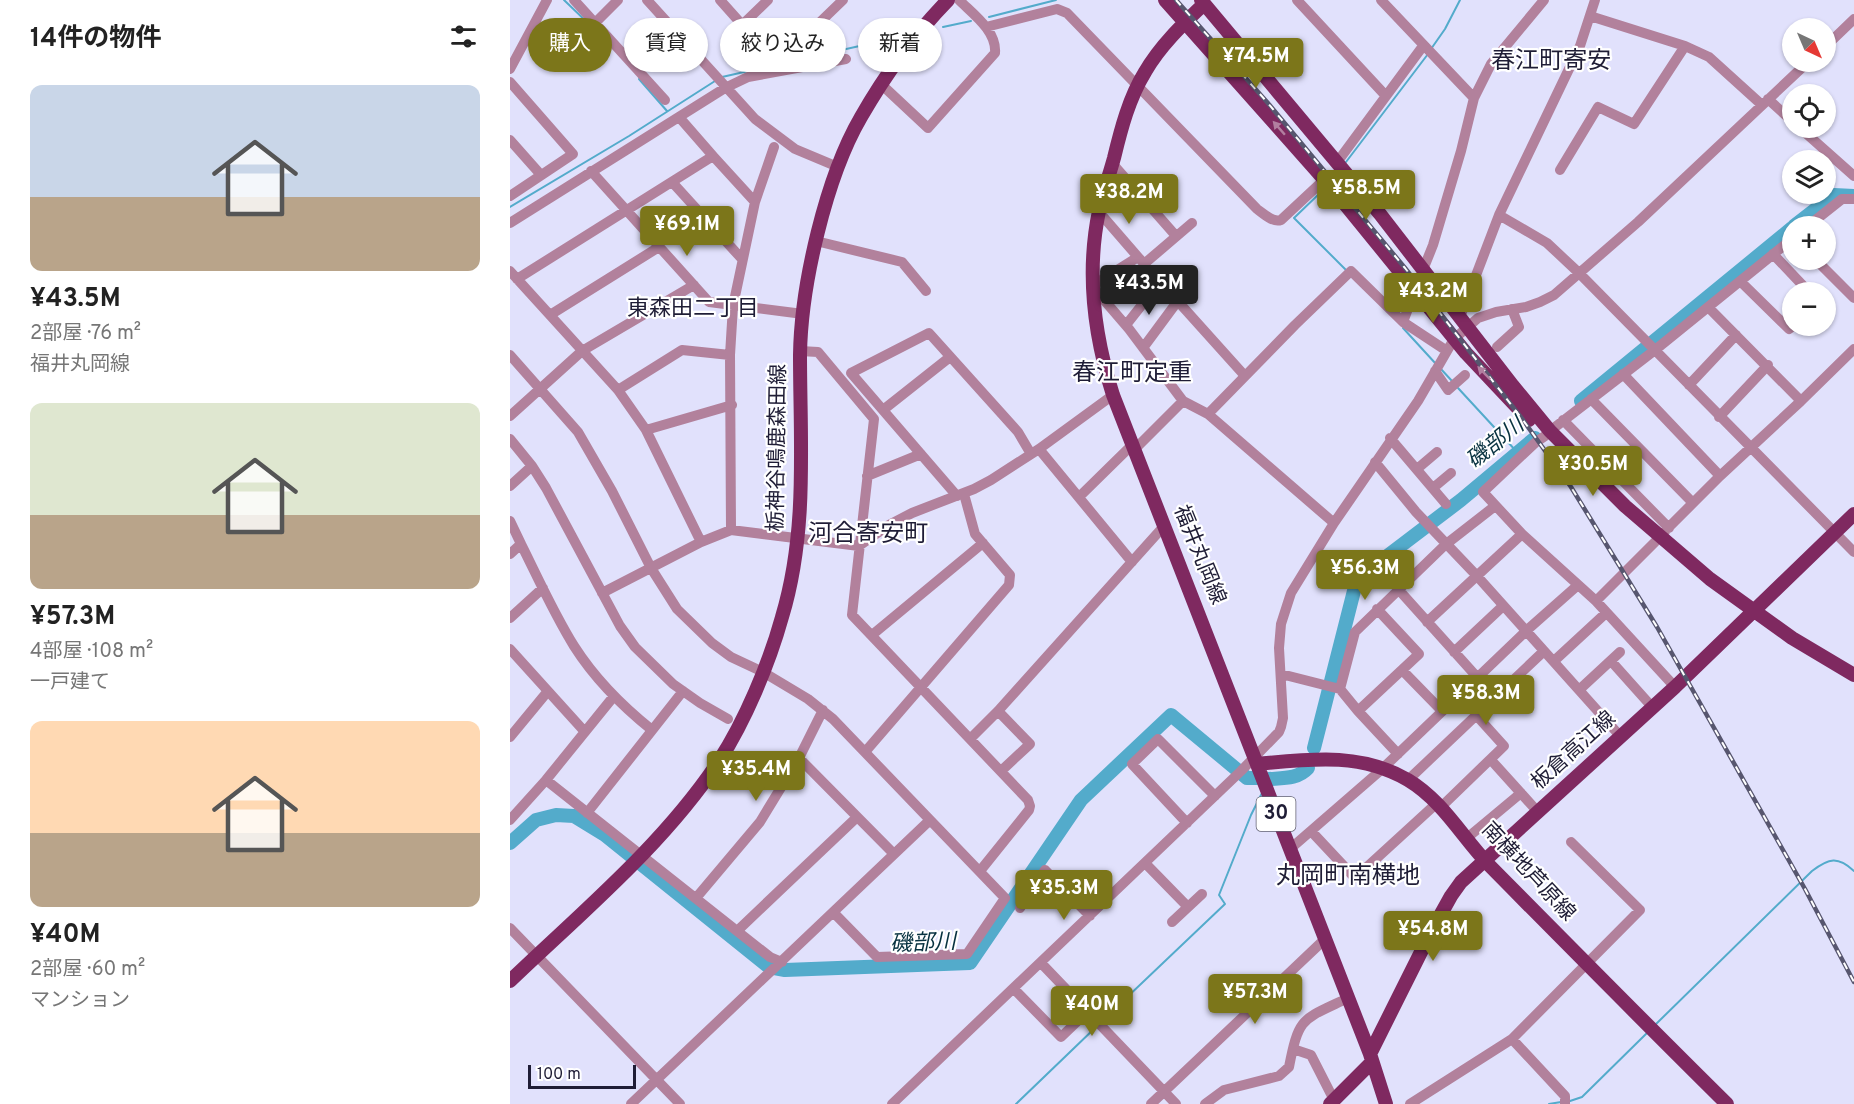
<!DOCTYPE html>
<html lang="ja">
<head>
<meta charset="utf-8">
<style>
	body { margin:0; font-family:Overpass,"Noto Sans JP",sans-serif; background:#f2f2f2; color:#222; height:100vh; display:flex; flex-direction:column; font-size:22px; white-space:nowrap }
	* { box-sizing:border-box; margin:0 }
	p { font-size:20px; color:#767676 }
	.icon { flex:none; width:33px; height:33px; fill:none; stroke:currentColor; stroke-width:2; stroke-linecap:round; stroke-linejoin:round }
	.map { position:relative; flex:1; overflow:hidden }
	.details { display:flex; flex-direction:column; background:#fff; width:510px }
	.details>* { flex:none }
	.top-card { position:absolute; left:18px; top:18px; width:570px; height:54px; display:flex; gap:12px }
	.needle { width:39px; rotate:136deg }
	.fabs { position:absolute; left:1272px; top:18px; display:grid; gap:12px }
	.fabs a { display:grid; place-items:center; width:54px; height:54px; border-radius:50%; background:#fff; box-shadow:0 2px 4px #0004; font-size:30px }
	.scale { position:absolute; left:18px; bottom:15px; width:108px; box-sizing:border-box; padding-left:6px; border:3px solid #1f1d36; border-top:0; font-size:16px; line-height:21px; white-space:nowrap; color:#1f1d36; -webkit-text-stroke:4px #fff; paint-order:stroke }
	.price { position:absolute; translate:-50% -51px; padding:0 14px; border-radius:6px; background:#7c761a; color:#fff; font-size:20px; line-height:39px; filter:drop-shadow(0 2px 3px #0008) }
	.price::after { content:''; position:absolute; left:50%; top:36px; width:18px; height:14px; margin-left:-9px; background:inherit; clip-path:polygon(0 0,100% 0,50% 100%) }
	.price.on { background:#222; color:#fff }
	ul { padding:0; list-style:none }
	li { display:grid; align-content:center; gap:12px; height:318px; padding:0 30px }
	li span { display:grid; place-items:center; height:186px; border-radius:12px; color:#555 }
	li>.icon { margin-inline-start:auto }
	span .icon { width:108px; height:108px; fill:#fffc; stroke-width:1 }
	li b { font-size:26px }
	h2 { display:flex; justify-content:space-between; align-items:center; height:72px; padding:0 30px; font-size:26px }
	.chip { padding:0 21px; border-radius:27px; background:#fff; box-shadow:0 2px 4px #0004; font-size:21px; line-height:54px }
	.chip.on { background:#7c761a; color:#fff }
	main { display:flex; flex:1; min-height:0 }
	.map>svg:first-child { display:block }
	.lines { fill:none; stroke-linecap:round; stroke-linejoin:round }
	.stream { stroke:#53abcb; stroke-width:2 }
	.river { stroke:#53abcb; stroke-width:14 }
	.minor { stroke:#b2819c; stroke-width:10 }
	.major { stroke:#7f2960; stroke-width:14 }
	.rail-casing { stroke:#57566f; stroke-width:4.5 }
	.rail { stroke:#fff; stroke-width:2; stroke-dasharray:7; stroke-linecap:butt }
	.oneway { fill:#b27fa0 }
	.labels { text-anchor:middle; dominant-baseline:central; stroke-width:4.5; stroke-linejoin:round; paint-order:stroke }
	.shield { fill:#fff; stroke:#626172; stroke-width:1.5 }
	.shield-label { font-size:20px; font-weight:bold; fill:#1f1d36 }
	.street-label { font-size:21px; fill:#1f1d36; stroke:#fff }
	.neighbourhood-label { font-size:22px; fill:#1f1d36; stroke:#fff }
	.water-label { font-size:22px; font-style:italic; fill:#083240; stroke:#fff }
	.quarter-label { font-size:24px; fill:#1f1d36; stroke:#fff }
</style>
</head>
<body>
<main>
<section class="details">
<h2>14件の物件<svg class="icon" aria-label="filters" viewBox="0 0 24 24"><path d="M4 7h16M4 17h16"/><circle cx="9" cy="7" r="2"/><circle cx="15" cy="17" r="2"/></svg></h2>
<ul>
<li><span style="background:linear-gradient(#c9d6e8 60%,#b9a48a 0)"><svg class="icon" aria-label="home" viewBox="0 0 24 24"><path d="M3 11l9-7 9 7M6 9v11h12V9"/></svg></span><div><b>¥43.5M</b><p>2部屋 · 76 m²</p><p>福井丸岡線</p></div></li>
<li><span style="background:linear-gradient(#dfe7d0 60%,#b9a48a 0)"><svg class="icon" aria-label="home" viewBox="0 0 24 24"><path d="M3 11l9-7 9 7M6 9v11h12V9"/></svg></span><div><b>¥57.3M</b><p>4部屋 · 108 m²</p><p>一戸建て</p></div></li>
<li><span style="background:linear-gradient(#ffd9b3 60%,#b9a48a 0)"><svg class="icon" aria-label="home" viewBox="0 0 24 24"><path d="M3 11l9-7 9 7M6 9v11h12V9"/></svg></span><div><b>¥40M</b><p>2部屋 · 60 m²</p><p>マンション</p></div></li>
</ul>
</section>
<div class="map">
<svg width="1344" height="1104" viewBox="0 0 1344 1104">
	<rect width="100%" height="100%" fill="#e1e1fc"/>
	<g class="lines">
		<path class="stream" d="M54,0l27,26
			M479,17l67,-17
			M433,27l28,-6
			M921,49l14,-20 15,-29
			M212,77l173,-39
			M129,79l28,32
			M836,162l82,-108
			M813,190l-29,28 53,53
			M0,207l119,-71 86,-55
			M893,328l33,36
			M930,368l12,13
			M948,388l59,64
			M592,1021l123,-117 -6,-9 32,-80 11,-22
			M1144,1026l158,-155c17,-13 26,-15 42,0
			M1060,1101l12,-4 66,-65
			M506,1104l80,-77
			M1039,1104l12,-2"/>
		<path class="river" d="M1284,226l40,-31 20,1
			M1071,401l211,-173
			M804,748l43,-169 104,-79 74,-62
			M759,779c15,-1 29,0 39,-11
			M0,843l26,-23 20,-5 18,1 31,19 164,132 16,3 185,-7 111,-163 90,-85 76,63h10"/>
		<path class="minor" d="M64,0l91,100
			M137,0l108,119 40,30 43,18
			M210,0l49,55 8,4 10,-5 56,-54
			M787,0l89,96
			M871,0l93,98
			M1080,16l95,30 24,11 53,48
			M84,24l24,-24
			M232,25l26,-25
			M476,27l71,-18 10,4 190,196c7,5 16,14 24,11l44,-41
			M1316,46l28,-27
			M0,69l37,-69
			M0,82l63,72 -63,42
			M372,85l46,43 67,-75c2,-22 -22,-39 -36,-53
			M1258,99l24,22
			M169,117l34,39
			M1290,128l54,48
			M0,140l31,35
			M828,161l85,-115
			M602,163l64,73
			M1050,170l38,-63 36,17 51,-78
			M81,171l118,131 94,12
			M162,182l70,77
			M245,202l19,-55
			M589,212l39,45
			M989,215l48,28 31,29 276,280
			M0,223l215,-135 23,-11 98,-18
			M1298,226l34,-27h12
			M306,241l86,21 24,29
			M1263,254l36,38
			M1306,260l38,38
			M634,264l48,-41
			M913,270l10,-25 28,-94 13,-53 17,-34 53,-64
			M0,271l108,119 28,40 55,112
			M7,279l196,-123 42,46 -22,104 -3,49 1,175
			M1230,281l49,48 4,-3
			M1198,307l93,94
			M40,315l109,-68
			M948,315l4,-3 37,-97 81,-169 15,-46
			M893,322l12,-32
			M616,325l34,-43
			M987,347l22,-20 -7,-18
			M633,348l34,-46
			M290,351l18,1 56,67 -22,196 176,185 2,6 -1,4 -49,61
			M0,355l68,77 34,59 39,77 26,41 35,34 19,14 32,15 45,27 25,20 172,179 -38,56 -90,3 -44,-45
			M925,371l13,19 17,-15
			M1113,374l97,102
			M1179,385l47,-50
			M108,390l64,-40 48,5
			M1081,399l102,104
			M673,401l-54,-72 -37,-43 46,-29 107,119
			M373,410l67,-53
			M698,414l87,-89 56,-54 52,51 44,29
			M0,416l72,-65 112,-66
			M1209,417l49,-52
			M1053,420l106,108
			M136,430l86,-25
			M1040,431l105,-81 137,-111
			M1035,436l-9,6 -53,50 39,42 74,67 79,86
			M880,438l56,66
			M0,439l22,27 14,22 74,138 15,21 38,37 27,19 28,16
			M529,449l93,113
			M625,449l48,-48 25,13 126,109
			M865,462l41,50 61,64 144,161
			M907,469l20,-17
			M357,476l54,-22
			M0,486l22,-20
			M923,488l18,-15
			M447,496l-106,-123 78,-40 89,99 13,22
			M569,497l54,-53
			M0,521l11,23 -11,10
			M1149,537l61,-61 81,-75 53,-52
			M11,544c17,34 33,70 53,102 21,33 48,60 78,84
			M888,589l79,88
			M92,593l99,-51 30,-12 128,16 30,-21 23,-12 62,-24 17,-9 48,-31 74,-54
			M1086,601l59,-59
			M0,618l33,-30
			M917,622l95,-88
			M362,635l111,-92
			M0,649l75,83
			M944,652l49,-46
			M1044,661l52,-48
			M1101,661l42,47
			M892,670l40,41
			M771,674l59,15 18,22 40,43
			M956,687l19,19
			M830,689l15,-57 90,-87 50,-39
			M1069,690l41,-38
			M488,711l32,33 -29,27
			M848,711l61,-57 -42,-45
			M0,737l38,-46
			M461,738l27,-27 166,-185
			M355,752l144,-167 1,-10 -35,-41 -11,-40
			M289,758l95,96
			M981,760l47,52
			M36,780l224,177 12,5
			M898,780l136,-129
			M931,807l63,-61 -28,-31
			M77,813l96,-122
			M0,820l36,-40 68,-84
			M677,823l-55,-59 26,-25 57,57
			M801,831l44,47 82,-75
			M957,838l54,-45
			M780,849l91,-79 145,-139 52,-46
			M635,863l43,44
			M186,898l64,-76 39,-64 24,-48
			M510,908l25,-38 45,46
			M662,922l30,-28
			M0,928l170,176
			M227,931l120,-114
			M531,963l135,141
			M504,989l47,48 26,-25
			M1002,1039l53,57v8
			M783,1049l18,6 23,45
			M121,1104l299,-284
			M382,1104l349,-333 38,-39 2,-5 2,-9 -4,-70 2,-24 10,-31 43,-70 84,-122 36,-62 24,-21 18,-6 30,-5 14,-5 14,-7 84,-73 170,-160
			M641,1104l174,-165
			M695,1104l19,-14 55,-14 10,-9c10,-51 13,-47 59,-69
			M900,1104l102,-65 128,-129 -69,-68"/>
		<path class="major" d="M655,0l166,187 135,166 63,67
			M691,0l179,214 133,172 37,45 75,75 85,73 82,59 62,37
			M694,4c-22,21 -44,42 -59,68 -16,26 -24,57 -31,86 -5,18 -11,35 -15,53 -13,62 -5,124 14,184l257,659 16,50
			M747,764c53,-5 103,-12 151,16 35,21 54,57 81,85 79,80 158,160 238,239
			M0,981c73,-70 153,-136 209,-220 26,-40 50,-97 63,-144 26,-86 18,-174 18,-262 1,-70 26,-178 61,-238 24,-42 54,-83 87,-117
			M860,1054l61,-122 20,-36 10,-14 214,-195 179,-173
			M820,1104l42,-42"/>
		<defs>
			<path id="rail" d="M666,0l91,102 138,166 118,152 48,67 86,140 148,262 49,93"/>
		</defs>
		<use href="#rail" class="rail-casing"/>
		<use href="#rail" class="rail"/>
	</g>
	<defs><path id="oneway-solid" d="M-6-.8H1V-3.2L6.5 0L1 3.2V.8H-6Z" transform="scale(1.5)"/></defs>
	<g class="oneway">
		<use href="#oneway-solid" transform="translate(769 128) rotate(-131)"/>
		<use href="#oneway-solid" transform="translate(974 373) rotate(-134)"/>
	</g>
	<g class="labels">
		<rect class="shield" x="746.5" y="797" width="39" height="34" rx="4.5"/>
		<g class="shield-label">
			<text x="766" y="814">30</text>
		</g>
		<g class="street-label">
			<text transform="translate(268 448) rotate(-89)">栃神谷鳴鹿森田線</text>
			<text transform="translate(689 555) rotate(68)">福井丸岡線</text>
			<text transform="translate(1064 751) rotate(-42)">板倉高江線</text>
			<text transform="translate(1018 872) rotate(47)">南横地芦原線</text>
		</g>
		<g class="neighbourhood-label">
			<text x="183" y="309">東森田二丁目</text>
		</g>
		<g class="water-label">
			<text transform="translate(986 444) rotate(-39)">磯部川</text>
			<text transform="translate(413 944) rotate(-2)">磯部川</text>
		</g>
		<g class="quarter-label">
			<text x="1041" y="62">春江町寄安</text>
			<text x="622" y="374">春江町定重</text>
			<text x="358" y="535">河合寄安町</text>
			<text x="838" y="877">丸岡町南横地</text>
		</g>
	</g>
</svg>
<div class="fabs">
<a><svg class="needle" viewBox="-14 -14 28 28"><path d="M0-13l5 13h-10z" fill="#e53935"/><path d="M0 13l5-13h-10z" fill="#767676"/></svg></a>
<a><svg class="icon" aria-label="locate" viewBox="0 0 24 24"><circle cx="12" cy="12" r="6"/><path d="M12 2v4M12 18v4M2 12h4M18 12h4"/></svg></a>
<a><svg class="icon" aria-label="layers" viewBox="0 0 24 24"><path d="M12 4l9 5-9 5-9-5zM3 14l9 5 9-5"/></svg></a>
<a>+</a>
<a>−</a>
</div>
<div class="scale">100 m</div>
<b class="price" style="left:746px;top:89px">¥74.5M</b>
<b class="price" style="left:856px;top:221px">¥58.5M</b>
<b class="price" style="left:619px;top:225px">¥38.2M</b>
<b class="price" style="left:177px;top:257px">¥69.1M</b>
<b class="price on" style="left:639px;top:316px">¥43.5M</b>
<b class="price" style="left:923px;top:324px">¥43.2M</b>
<b class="price" style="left:1083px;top:497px">¥30.5M</b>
<b class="price" style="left:855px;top:601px">¥56.3M</b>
<b class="price" style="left:976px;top:726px">¥58.3M</b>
<b class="price" style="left:246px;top:802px">¥35.4M</b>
<b class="price" style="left:554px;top:921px">¥35.3M</b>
<b class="price" style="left:923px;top:962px">¥54.8M</b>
<b class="price" style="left:745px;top:1025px">¥57.3M</b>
<b class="price" style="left:582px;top:1037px">¥40M</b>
<div class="top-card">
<a class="chip on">購入</a>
<a class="chip">賃貸</a>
<a class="chip">絞り込み</a>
<a class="chip">新着</a>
</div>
</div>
</main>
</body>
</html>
